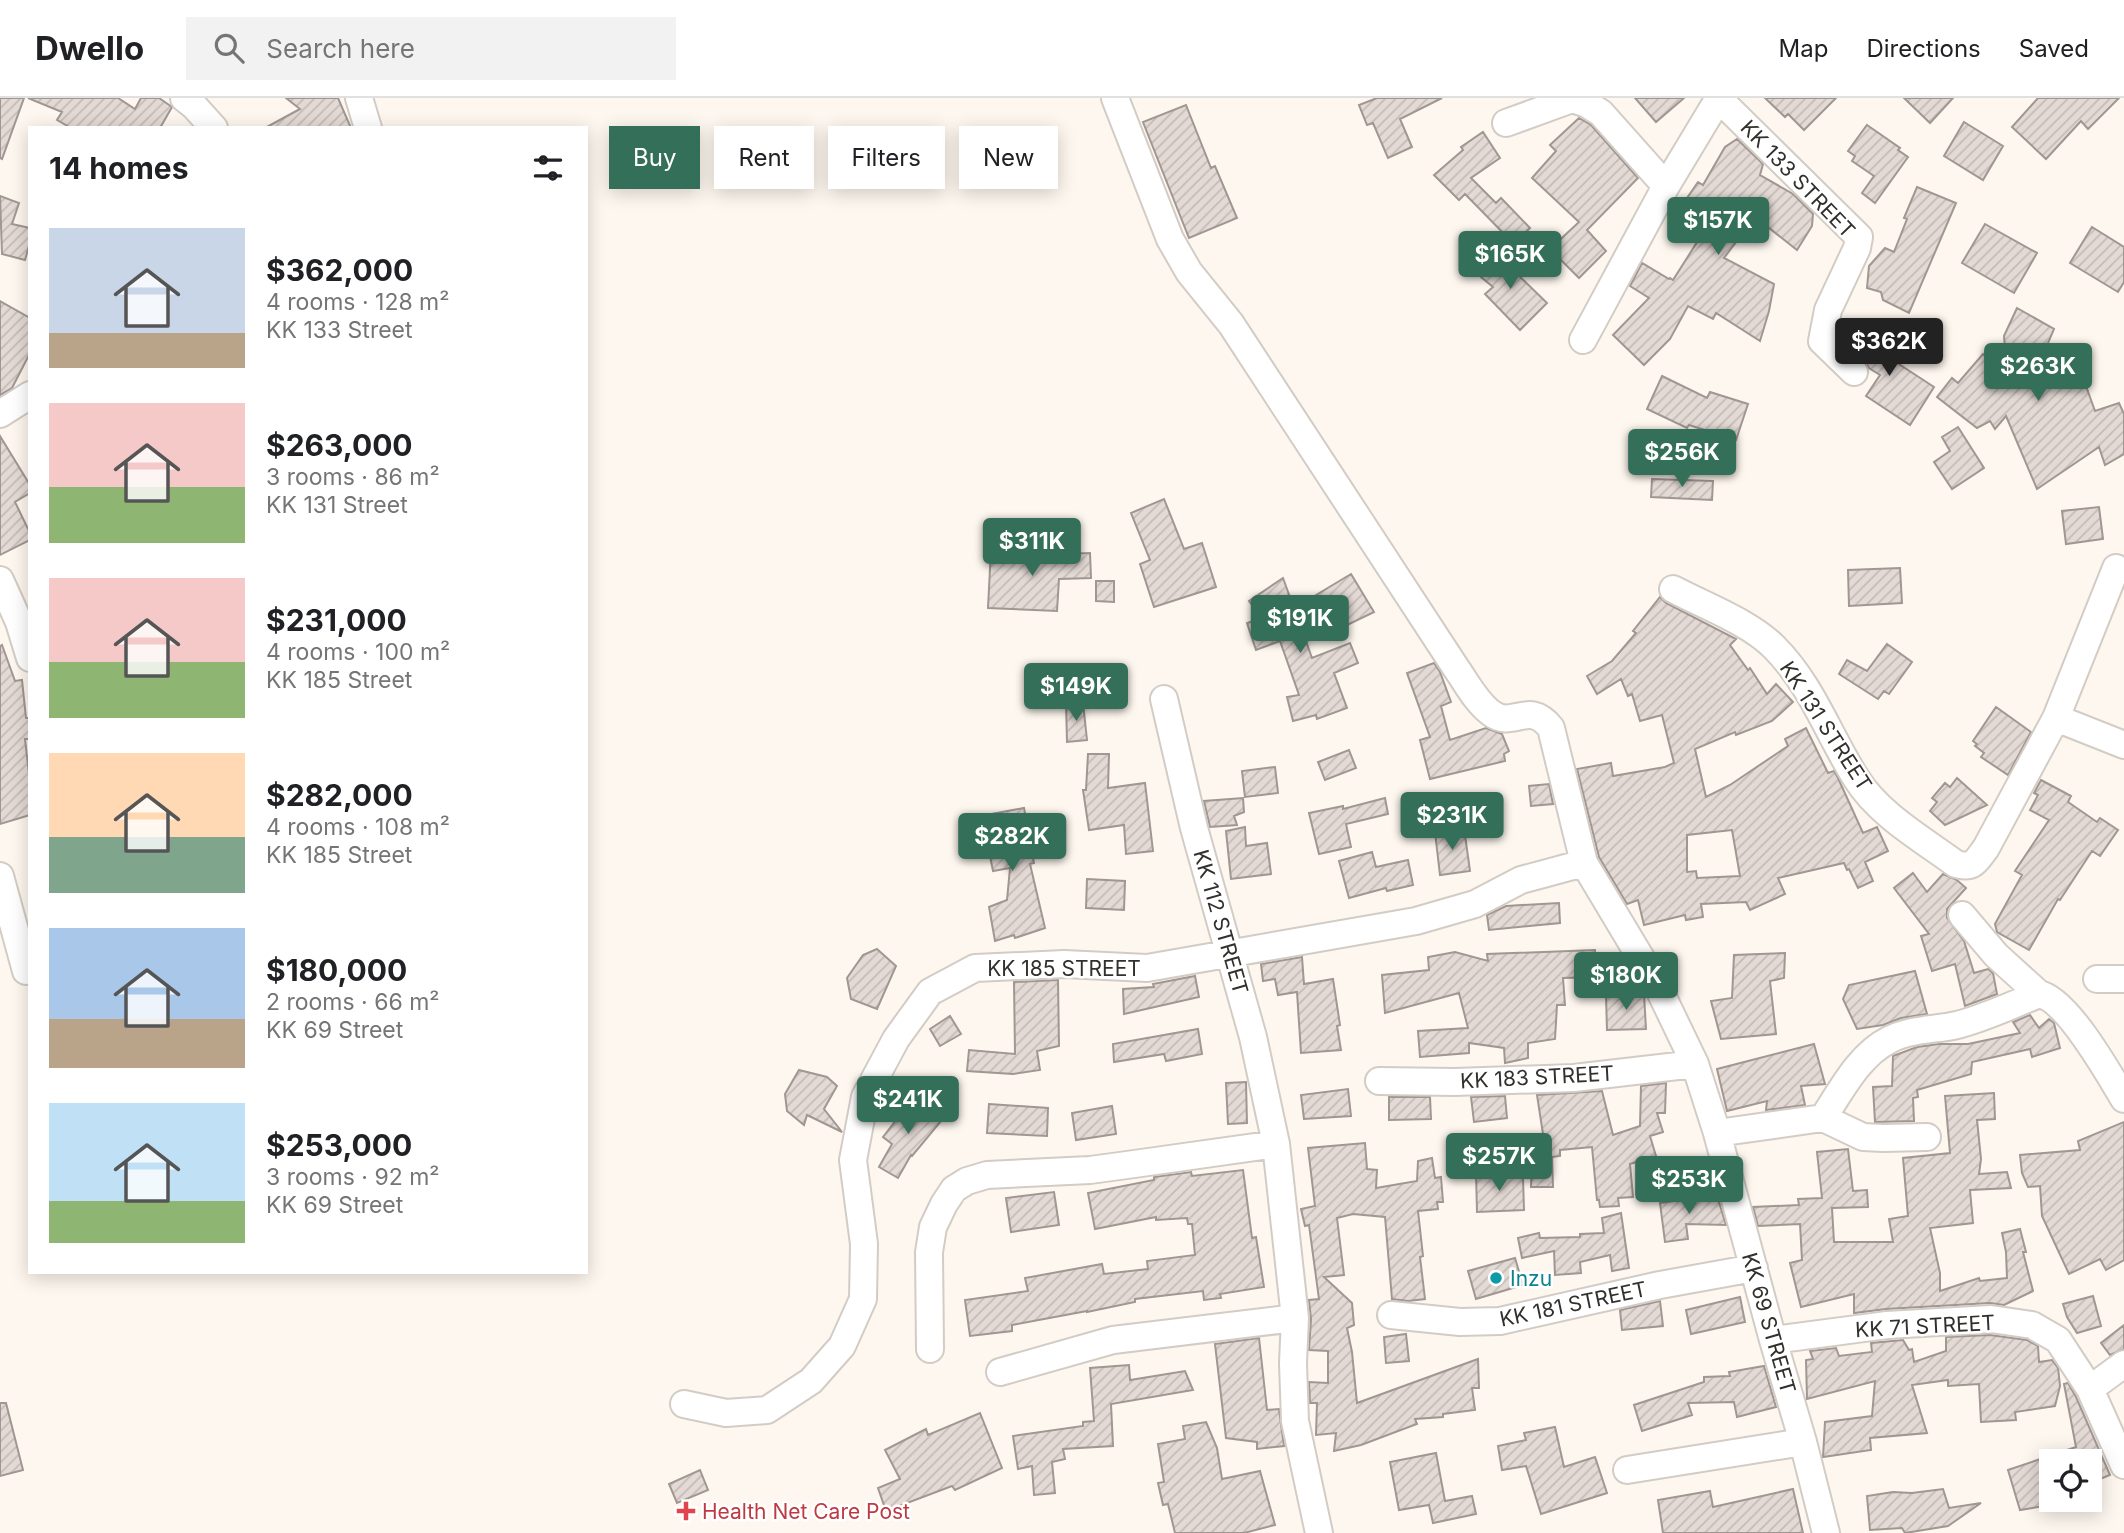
<!DOCTYPE html>
<html lang="en">
<head>
<meta charset="utf-8">
<style>
	body { margin:0; font-family:Inter,sans-serif; background:#f2f2f2; color:#202124; height:100vh; display:flex; flex-direction:column; font-size:26px; white-space:nowrap }
	* { box-sizing:border-box; margin:0 }
	p { font-size:23px; color:#757577 }
	.icon { flex:none; width:38px; height:38px; fill:none; stroke:currentColor; stroke-width:2; stroke-linecap:round; stroke-linejoin:round }
	.map { position:relative; flex:1; overflow:hidden }
	.drawer { position:absolute; left:28px; top:28px; width:560px; height:1148px; display:flex; flex-direction:column; background:#fff; border-radius:0px; box-shadow:0 4px 18px #0003 }
	.drawer>* { flex:none }
	.top-card { position:absolute; left:609px; top:28px; width:665px; height:63px; display:flex; gap:14px }
	.tools { position:absolute; left:2039px; top:1351px; display:grid; gap:14px }
	.tools a { display:grid; place-items:center; width:63px; height:63px; border-radius:0px; background:#fff; box-shadow:0 4px 18px #0003; font-size:35px }
	.price { position:absolute; translate:-50% -60px; padding:0 16px; border-radius:7px; background:#346f59; color:#fff; font-size:23px; line-height:46px; filter:drop-shadow(0 2px 4px #0008) }
	.price::after { content:''; position:absolute; left:50%; top:42px; width:21px; height:16px; margin-left:-10px; background:inherit; clip-path:polygon(0 0,100% 0,50% 100%) }
	.price.on { background:#222; color:#fff }
	ul { padding:0; list-style:none }
	li { display:flex; align-items:center; gap:21px; height:175px; padding:0 21px }
	li span { display:grid; place-items:center; flex:none; width:196px; height:140px; border-radius:0px; color:#555 }
	li>.icon { margin-inline-start:auto }
	span .icon { width:84px; height:84px; fill:#fffc; stroke-width:1 }
	li b { font-size:30px }
	h2 { display:flex; justify-content:space-between; align-items:center; height:84px; padding:0 21px; font-size:30px }
	.chip { padding:0 24px; border-radius:0px; background:#fff; box-shadow:0 4px 18px #0003; font-size:24px; line-height:63px }
	.chip.on { background:#346f59; color:#fff }
	header { display:flex; align-items:center; gap:42px; box-sizing:border-box; height:98px; padding:0 35px; background:#fff; border-bottom:2px solid #e0e0e0 }
	header strong { font-size:33px }
	nav { display:flex; gap:38px; margin-inline-start:auto; font-size:24px }
	.search { width:490px; height:63px; background:#f2f2f2; display:flex; align-items:center; gap:18px; box-sizing:border-box; padding:0 24px; border-radius:0px; color:#757577; font-size:26px }
	.map>svg:first-child { display:block }
	.building { fill:url(#building-hatch); stroke:#a09692; stroke-width:2; fill-rule:evenodd }
	.lines { fill:none; stroke-linecap:round; stroke-linejoin:round }
	.minor-casing { stroke:#d3ccc5; stroke-width:30 }
	.minor { stroke:#fff; stroke-width:26 }
	.culture-dot { fill:#0f9aa8; stroke:#fff; stroke-width:2.5 }
	.health-dot { fill:#e0444e; stroke:#fff; stroke-width:2.5 }
	.labels { text-anchor:middle; dominant-baseline:central; stroke-width:5; stroke-linejoin:round; paint-order:stroke }
	.street-label { font-size:21px; fill:#32302d; stroke:#fff }
	.culture-label { font-size:21px; fill:#0d838f; stroke:#fff; text-anchor:start }
	.health-label { font-size:21px; fill:#be3a42; stroke:#fff; text-anchor:start }
</style>
</head>
<body>
<header>
<strong>Dwello</strong>
<div class="search"><svg class="icon" aria-label="search" viewBox="0 0 24 24"><circle cx="10" cy="10" r="6"/><path d="M15 15l6 6"/></svg>Search here</div>
<nav><a>Map</a><a>Directions</a><a>Saved</a></nav>
</header>
<div class="map">
<svg width="2124" height="1435" viewBox="0 0 2124 1435">
	<defs>
		<pattern id="building-hatch" width="6" height="6" patternUnits="userSpaceOnUse" patternTransform="scale(1.75)"><rect width="6" height="6" fill="#e4dad5"/><path d="M-1 1l2-2M0 6l6-6M5 7l2-2" fill="none" stroke="#c4bbb7"/></pattern>
	</defs>
	<rect width="100%" height="100%" fill="#fef7ef"/>
	<path class="building" d="M0,0h24l-22,61 -2,-1z
		M28,0h90l17,11 6,-11h18l13,9 -12,21h-89l-14,-8 5,-8z
		M286,0h52l13,30h-86l35,-19z
		M1377,0h65l-42,21 12,28 -24,11 -15,-35 -6,2 -8,-20z
		M1635,0h49l-28,24z
		M1765,0h71l-32,32 -16,-16 -3,3z
		M1904,0h49l-23,25z
		M2038,0h81l-31,31 -7,-8 -35,38 -34,-32z
		M1186,7l25,63 4,-2 22,52 -48,20 -46,-116z
		M1579,20l12,7 47,53 -51,52 19,21 -27,27 -29,-29 29,-27 -47,-44 24,-27 -6,-6z
		M1964,24l39,24 -20,34 -39,-24z
		M1867,27l33,23 -2,2 10,7 -33,46 -13,-10 12,-17 -22,-15 3,-5 -7,-5z
		M1483,34l17,26 -29,20 25,25 5,-5 29,30 -16,16 -49,-50 -6,6 -25,-25 29,-25 -2,-3z
		M1737,41l26,25 -3,11 33,19 20,20 -1,12 -15,24 -42,-33 -31,41 50,26 -5,27 -9,30 -44,-28 -3,6 -25,-13 -18,33 -26,26 -31,-30 36,-37 -19,-12 12,-23 27,16 1,-1 3,2 40,-63 -26,-19 11,-16 5,3 22,-38z
		M1917,89l39,16 -47,110 -26,-13 -2,-8 -14,-4 2,-22 16,-18 9,4 13,-33 -3,-1z
		M0,98l19,7 -7,21 18,4v14l-5,18 -23,-6z
		M1985,126l52,29 -23,40 -52,-30z
		M2092,129l32,20v35l-6,10 -48,-29z
		M1492,153l15,13 40,39 -27,27 -35,-36 8,-7 -18,-15z
		M0,203l30,17v35l-18,35 -12,7z
		M2017,210l37,21 -20,47 38,-29 23,64 24,-8 5,11v40l-19,11 -6,-18 -62,42 -31,-73 -11,13 -5,-8 -13,7 -40,-31 15,-19 6,5 25,-29 24,21 -3,-39z
		M1846,225l17,9 -1,2 23,15 -3,4 52,34 -24,38 -44,-29 14,-21 -11,-7 -4,-7 -26,-25z
		M1662,278l45,22 3,-6 38,12 -12,36 -47,-15 -2,3 -40,-19z
		M1958,329l26,41 -32,21 -18,-27 16,-11 -8,-14z
		M0,338l30,49v8l-15,9 15,31v7l-30,15z
		M1652,381l61,2 -1,19 -61,-3z
		M1164,401l20,50 18,-6 14,44 -62,20 -14,-43 10,-4 -19,-47z
		M2099,409l4,32 -37,5 -4,-33z
		M991,451l69,2v3l30,-1 1,25 -32,1 -2,32 -69,-3z
		M1900,470l2,35 -53,3 -1,-36z
		M1351,476l23,38 -35,17 -9,-18 -3,2 -11,-18z
		M1283,480l29,80 38,-15 8,20 -24,10 13,35 -30,11 -1,-4 -23,6 -6,-24 12,-2 -19,-54 -24,9 -9,-27 14,-5 -12,-17z
		M1096,483h18v21l-18,-1z
		M1660,499l6,6 70,36 -6,6 18,25 2,-2 17,26 9,-10 17,18 -21,19 -36,14 -1,-3 -40,17 11,48 24,-12 58,-39 -3,-7 21,-11 22,45 6,-2 4,7 25,55 14,-6 11,24 -23,11 8,19 -15,7 -9,-19 -2,1 -3,-7 -66,15 7,16 -35,16 -4,-8 -45,2 2,13 -17,3 -1,-5 -41,10 -6,-25 -11,4 -28,-47 -22,-88 34,-6 2,13 52,-9 9,-4 -12,-48 -22,6 -8,-27 -4,2 -7,-17 -24,15 -10,-18 25,-15 24,-28 -3,-2zM1732,732l8,46 -43,2 -1,-7 -9,1v-37z
		M1887,546l25,18 -23,32 -5,-3 -6,8 -39,-25 8,-14 20,11z
		M2,547l13,36 7,-1 4,38h4v21h-5l5,44v32l-30,9v-178z
		M1434,565l6,9 11,30 -10,4 9,34 36,-12 16,6 7,17 -5,3 1,7 -75,18 -10,-39 10,-3 -23,-64z
		M1066,605h17l4,37 -20,2z
		M1996,609l35,25 -23,43 -27,-18 3,-4 -9,-7 2,-2 -4,-3z
		M1349,652l7,18 -31,12 -7,-18z
		M1088,656h21l-1,34 37,-5 8,68 -27,3 -2,-29 -35,5 -6,-40h3z
		M1275,669l3,26 -33,4 -3,-26z
		M1957,680l30,27 -42,20 -15,-14 7,-9 -5,-4 13,-15 5,4z
		M2041,682l30,16 -3,6 29,20 3,-4 18,12 -18,26 -8,-5 -32,49 -2,-1 -29,51 -32,-18 -2,-8 27,-49 -7,-4 34,-51 -19,-10 8,-15 -4,-2z
		M1549,686l4,20 -22,2 -2,-20z
		M1243,700l1,14 -10,4 3,9 -27,2 -6,-26z
		M1385,700l3,16 -42,10 5,23 -32,7 -10,-41 34,-7v3z
		M1024,710l10,55 -4,1 15,64 -30,10 -1,-3 -19,6 -6,-34 18,-7 3,-32 -17,3 -5,-25 -9,1 -4,-30z
		M1245,729l1,19 21,-3 4,31 -40,5 -5,-48z
		M1464,730l6,43 -30,4 -5,-43z
		M1372,754l4,15 32,-7 5,25 -26,6 -1,-3 -37,10 -10,-37z
		M1913,775l14,19 16,-18 14,6 9,8 -19,21v9l17,23 10,32 14,-4 5,4 4,21 -32,12 -10,-42 -23,7 -11,-35 8,-2 -35,-46z
		M1087,781l38,2 -1,29 -38,-2z
		M1559,805l1,20 -71,7 -2,-15 19,-9z
		M877,851l19,17 -19,43 -26,-10 -4,-21 16,-23z
		M1595,852v27l-32,1 2,27h-8l-2,34 -27,4v15l-23,5 -1,-15 -35,-5v10l-49,4 -2,-26 50,-3 -9,-35 -74,20 -3,-38 47,-5 -1,-13 27,-5 33,9 -1,-7z
		M1785,855l-1,25 -14,3 6,53 -55,5 -10,-38 21,-3 2,-43z
		M1302,859l2,27 29,-5 7,46 -3,1 4,24 -40,3 -4,-61 -19,3 -3,-16 -12,2 -2,-17z
		M1915,873l12,43 -26,4 -18,7 -26,4 -14,-30 6,-14z
		M1195,878l4,21 -75,17 -1,-25 31,-2 -1,-3z
		M1058,882l1,66 -22,5 3,19 -27,4 -46,-3 2,-21 46,4 -1,-72z
		M1644,896l2,35 -39,1 -1,-34z
		M2030,917l9,13 10,-9 5,4 6,25 -28,9 -2,-8 -58,13 -1,12 -54,16 1,7 -5,1 1,23 -39,1 -2,-35 19,-1 1,-30 24,-9 22,-3h29l52,-11 -7,-11z
		M950,918l11,18 -21,12 -10,-17z
		M1198,931l4,25 -36,7 -2,-7 -50,8 -1,-18z
		M1814,946l11,40 -24,2 4,19 -39,5 1,-9 -40,10 -10,-42z
		M799,972l28,7 10,9 -13,23 18,23 -35,-17 -3,10 -17,-14 -2,-17z
		M1246,984l1,41 -19,1 -2,-41z
		M1666,985l-1,30h-8l6,19 -13,4 6,20 -26,8 3,33 -15,1 1,8 -19,1 -1,-7h-2l-5,-53 -32,3v6l-22,3 -3,-24 8,-1 -6,-39 65,-4 11,44 27,-9 1,-40z
		M1348,991l3,27 -47,3 -3,-24z
		M1994,995l1,26 -18,1 4,39 -2,15 28,-2 4,16 -41,2 3,33 -43,5 10,45v18l39,-13 1,3 27,-3 -1,-26 -4,-19 18,-4 6,23h-3l10,39 -29,14 -14,-2 -104,6 -32,4v-19l-53,13 -11,-44 12,-3 -2,-36 -42,2 -5,-19 46,-2 -1,-6 24,-1 -5,-46 31,-3 5,42 14,-1 1,17 -36,1 2,34h59l-4,-23 19,-3 -5,-58 47,-5 -5,-57z
		M1505,998l2,22 -33,4 -3,-25z
		M914,999l28,23 -30,36 -1,-1 -13,23 -19,-11 13,-23 -9,-7z
		M1389,999h41l1,22 -42,1z
		M989,1006l59,4 -1,28 -60,-3z
		M1112,1008l4,28 -40,6 -4,-27z
		M2124,1024v138l-18,10 -6,-11 -31,15 -27,-58 -2,-30 -12,1 -6,-14 -2,-18 60,-5 -2,-9z
		M1365,1045l2,26 10,1 -1,18 41,-7 1,-20 14,-3 3,20 6,-1 2,25h-6l1,7 -20,2 5,45 -3,1 5,42 -17,2 -16,-2 -7,-82 -32,-3 -16,4 7,57 -20,2 28,26 2,22 -7,3 5,24 5,51 121,-44 1,29h-7l3,22 -32,4v3l-28,2 2,5 -56,21 -27,6 2,-18 -20,2 1,-32h-7l-1,-21 19,1v-32l-19,-1 2,-31 -2,-19 10,-1 -10,-74 -4,1 -4,-17 14,-3 -7,-58z
		M1552,1059l1,30h-22l1,-26z
		M1243,1072l9,68 4,-1 8,50 -44,7 1,4 -17,2 -1,-9 -68,8v3l-48,10v-1l-75,14v6l-42,5 -5,-36 63,-9 -3,-13 77,-14 2,10 44,-5 -1,-8 48,-6 -3,-31h-4l-1,-6 -31,2v-3l-61,12 -7,-36 66,-13v-3l37,-5 1,4z
		M1476,1075h18v5h29l1,32 -47,2z
		M1054,1094l5,33 -48,7 -5,-34z
		M1695,1100l23,1 8,26 -40,-1 2,15 -23,3 -5,-39z
		M1621,1115l8,55 -17,3 -2,-16 -30,7 1,11 -26,2 -1,-24 -32,7 -4,-20 21,-5 1,5 40,-1v-3l24,-1 -2,-15z
		M1515,1160l8,27 -47,14 -8,-28z
		M2093,1198l8,30 -24,7 -10,-16 -4,-13z
		M1740,1199l5,25 -54,12 -5,-24z
		M1660,1203l3,25 -41,4 -2,-20z
		M2124,1227v24l-14,6 -9,-12z
		M1406,1236l3,27 -23,2 -2,-26z
		M1990,1237l37,5 11,6 1,16 13,-2 6,8 2,18 -5,20 -40,6 1,8 -35,2 -2,-38 -31,2v-6l-36,5 15,48 -57,5 1,12 -48,7 2,-35 47,-6 3,-35 -68,18 -1,-39 7,-1 -3,-8 26,-3 3,8 33,-4 -1,-9 32,-3 6,10 3,-1 2,13 32,-11v-14z
		M1259,1240l8,72 12,-1 5,37 -27,3v-7l-31,-4 -11,-94z
		M1129,1267l1,15 55,-9 8,19 -82,14 2,42 -50,3 2,10 -13,3 3,31 -21,2 -2,-29 -14,3 -5,-33 70,-10v-4l11,-1 -4,-53z
		M1764,1268l12,41 -39,10 -3,-15 -46,1 4,12 -50,16 -8,-26 70,-23v-5l26,-1 -1,-4z
		M2068,1285l8,14 34,78 -20,8v-22h-39v44l-31,5 -12,-40 68,-23 -12,-63z
		M0,1305h6l17,67 -23,6z
		M980,1315l22,55 -47,22 -3,-4 -66,25 -8,-23 22,-9 -15,-29 41,-21 2,6z
		M1206,1324l11,26 5,31 38,-8 15,54 -31,8h-69l-7,-29 -5,1 -5,-22 6,-1 -6,-38 27,-5 -2,-13z
		M1555,1329l9,40 31,-10 12,36 -66,21 -15,-48 -24,4 -4,-24 28,-6 -2,-7z
		M1436,1355l9,48 27,-5 4,18 -43,9 -4,-18 -30,5 -9,-48z
		M700,1372l8,20 -31,13 -8,-19z
		M1793,1391l10,44h-140l-5,-33 52,-9 3,16z
		M1943,1391l6,19 32,-5 -33,23 -43,7 -3,-5 -32,2 -3,-34 26,-4 19,1z"/>
	<g class="lines">
		<defs>
			<path id="minor" d="M184,0l10,8 20,22
				M359,0l9,30
				M1115,0l55,141 19,33 42,52 225,344c10,14 20,34 35,45 23,17 37,-14 60,15l33,135 73,122 38,79 22,69 56,207 30,102 23,91
				M1719,1l140,138 -2,11 -29,62 -6,31 32,31
				M1506,25l66,-24 15,5 14,9 65,73
				M1583,242l83,-154 53,-88
				M0,316l30,-19
				M0,482l19,42 11,36
				M1673,491c32,17 76,33 101,58 38,38 54,87 82,131 22,36 66,61 100,86 18,5 20,-3 30,-16l70,-130 60,-150
				M1164,601l30,129 59,209 23,107 19,174 -2,45 2,58 24,112
				M2056,620l68,27
				M0,778l26,95
				M1962,817l34,40 43,39c28,5 70,80 85,105
				M2097,881h27
				M1379,983l76,1 119,-4 121,-14
				M1823,1020l40,19 20,1 44,-1
				M1717,1035l106,-15c18,-27 36,-63 66,-78 20,-11 46,-10 68,-15 28,-7 55,-20 82,-31
				M1391,1217l69,7 40,-1 160,-36 94,-17
				M1773,1242l114,-15 104,-6 41,6 26,15 32,49 34,76
				M930,1251l-1,-97 4,-25 11,-23 10,-15 13,-8 20,-6 103,-5 37,-5 149,-21
				M1000,1274l113,-32 182,-22
				M2090,1291l34,-25
				M684,1306l42,9 41,-3 44,-29 31,-35 21,-47 1,-55 -11,-84 12,-63 31,-58 34,-47 45,-24 89,-4 83,4 269,-47 59,-17 46,-24 63,-17
				M1627,1372l176,-28"/>
		</defs>
		<use href="#minor" class="minor-casing"/>
		<use href="#minor" class="minor"/>
	</g>
	<circle class="culture-dot" cx="1496" cy="1180" r="7"/>
	<path class="health-dot" d="M682.5 1402.5h7v7h7v7h-7v7h-7v-7h-7v-7h7z"/>
	<g class="labels">
		<g class="street-label">
			<text transform="translate(1798 81) rotate(46)">KK 133 STREET</text>
			<text transform="translate(1826 628) rotate(57)">KK 131 STREET</text>
			<text transform="translate(1221 824) rotate(74)">KK 112 STREET</text>
			<text x="1064" y="870">KK 185 STREET</text>
			<text transform="translate(1537 979) rotate(-3)">KK 183 STREET</text>
			<text transform="translate(1573 1206) rotate(-12)">KK 181 STREET</text>
			<text transform="translate(1769 1225) rotate(74)">KK 69 STREET</text>
			<text transform="translate(1925 1228) rotate(-3)">KK 71 STREET</text>
		</g>
		<g class="culture-label">
			<text x="1510" y="1180">Inzu</text>
		</g>
		<g class="health-label">
			<text x="702" y="1413">Health Net Care Post</text>
		</g>
	</g>
</svg>
<div class="tools">
<a><svg class="icon" aria-label="locate" viewBox="0 0 24 24"><circle cx="12" cy="12" r="6"/><path d="M12 2v4M12 18v4M2 12h4M18 12h4"/></svg></a>
</div>
<b class="price" style="left:1718px;top:159px">$157K</b>
<b class="price" style="left:1510px;top:193px">$165K</b>
<b class="price on" style="left:1889px;top:280px">$362K</b>
<b class="price" style="left:2038px;top:305px">$263K</b>
<b class="price" style="left:1682px;top:391px">$256K</b>
<b class="price" style="left:1032px;top:480px">$311K</b>
<b class="price" style="left:1300px;top:557px">$191K</b>
<b class="price" style="left:1076px;top:625px">$149K</b>
<b class="price" style="left:1452px;top:754px">$231K</b>
<b class="price" style="left:1012px;top:775px">$282K</b>
<b class="price" style="left:1626px;top:914px">$180K</b>
<b class="price" style="left:908px;top:1038px">$241K</b>
<b class="price" style="left:1499px;top:1095px">$257K</b>
<b class="price" style="left:1689px;top:1118px">$253K</b>
<div class="top-card">
<a class="chip on">Buy</a>
<a class="chip">Rent</a>
<a class="chip">Filters</a>
<a class="chip">New</a>
</div>
<section class="drawer">
<h2>14 homes<svg class="icon" aria-label="filters" viewBox="0 0 24 24"><path d="M4 7h16M4 17h16"/><circle cx="9" cy="7" r="2"/><circle cx="15" cy="17" r="2"/></svg></h2>
<ul>
<li><span style="background:linear-gradient(#c9d6e8 75%,#b9a48a 0)"><svg class="icon" aria-label="home" viewBox="0 0 24 24"><path d="M3 11l9-7 9 7M6 9v11h12V9"/></svg></span><div><b>$362,000</b><p>4 rooms · 128 m²</p><p>KK 133 Street</p></div></li>
<li><span style="background:linear-gradient(#f6c9c9 60%,#8fb573 0)"><svg class="icon" aria-label="home" viewBox="0 0 24 24"><path d="M3 11l9-7 9 7M6 9v11h12V9"/></svg></span><div><b>$263,000</b><p>3 rooms · 86 m²</p><p>KK 131 Street</p></div></li>
<li><span style="background:linear-gradient(#f6c9c9 60%,#8fb573 0)"><svg class="icon" aria-label="home" viewBox="0 0 24 24"><path d="M3 11l9-7 9 7M6 9v11h12V9"/></svg></span><div><b>$231,000</b><p>4 rooms · 100 m²</p><p>KK 185 Street</p></div></li>
<li><span style="background:linear-gradient(#ffd9b3 60%,#7fa58c 0)"><svg class="icon" aria-label="home" viewBox="0 0 24 24"><path d="M3 11l9-7 9 7M6 9v11h12V9"/></svg></span><div><b>$282,000</b><p>4 rooms · 108 m²</p><p>KK 185 Street</p></div></li>
<li><span style="background:linear-gradient(#a9c7e8 65%,#b9a48a 0)"><svg class="icon" aria-label="home" viewBox="0 0 24 24"><path d="M3 11l9-7 9 7M6 9v11h12V9"/></svg></span><div><b>$180,000</b><p>2 rooms · 66 m²</p><p>KK 69 Street</p></div></li>
<li><span style="background:linear-gradient(#bfe0f5 70%,#8fb573 0)"><svg class="icon" aria-label="home" viewBox="0 0 24 24"><path d="M3 11l9-7 9 7M6 9v11h12V9"/></svg></span><div><b>$253,000</b><p>3 rooms · 92 m²</p><p>KK 69 Street</p></div></li>
</ul>
</section>
</div>
</body>
</html>
